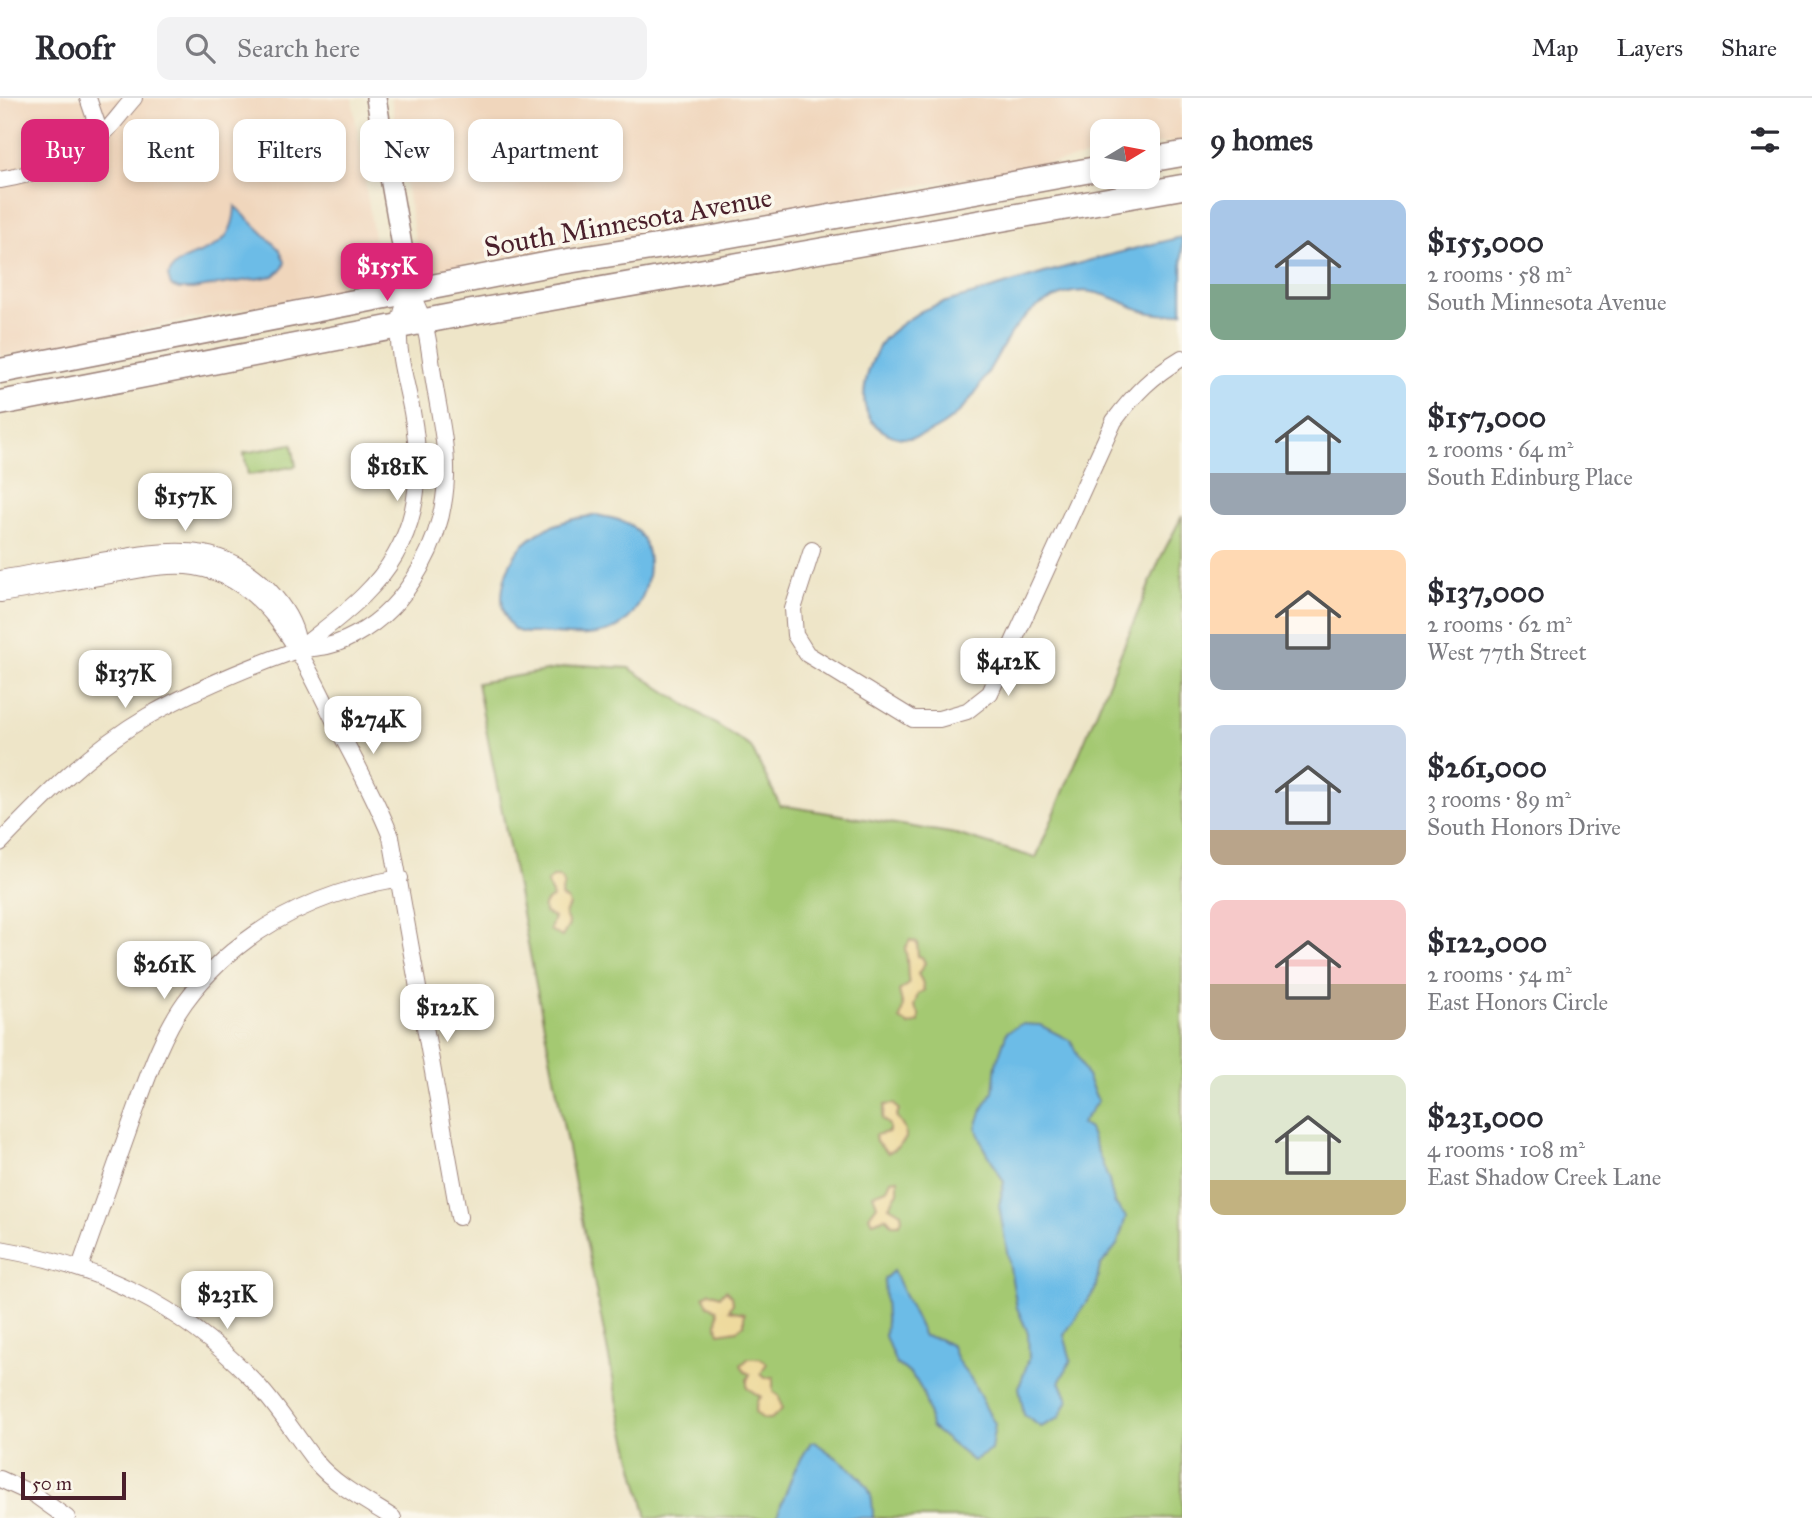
<!DOCTYPE html>
<html lang="en">
<head>
<meta charset="utf-8">
<style>
	body { margin:0; font-family:"IM FELL Great Primer",serif; background:#f2f2f3; color:#2b2b33; height:100vh; display:flex; flex-direction:column; font-size:26px; white-space:nowrap }
	* { box-sizing:border-box; margin:0 }
	p { font-size:23px; color:#7c7c81 }
	.icon { flex:none; width:38px; height:38px; fill:none; stroke:currentColor; stroke-width:2; stroke-linecap:round; stroke-linejoin:round }
	.map { position:relative; flex:1; overflow:hidden }
	.details { display:flex; flex-direction:column; background:#fff; width:630px }
	.details>* { flex:none }
	.banner { position:absolute; left:21px; top:21px; width:665px; height:63px; display:flex; gap:14px }
	.needle { width:46px; rotate:80deg }
	.buttons { position:absolute; left:1090px; top:21px; display:grid; gap:14px }
	.buttons a { display:grid; place-items:center; width:70px; height:70px; border-radius:14px; background:#fff; box-shadow:0 4px 10px #0003; font-size:35px }
	.scale { position:absolute; left:21px; bottom:18px; width:105px; box-sizing:border-box; padding-left:7px; border:4px solid #4a1f2b; border-top:0; font-size:19px; line-height:24px; white-space:nowrap; color:#4a1f2b; -webkit-text-stroke:5px #fbf7ec; paint-order:stroke }
	.price { position:absolute; translate:-50% -60px; padding:0 16px; border-radius:14px; background:#fff; color:#222; font-size:23px; line-height:46px; filter:drop-shadow(0 2px 4px #0008) }
	.price::after { content:''; position:absolute; left:50%; top:42px; width:21px; height:16px; margin-left:-10px; background:inherit; clip-path:polygon(0 0,100% 0,50% 100%) }
	.price.selected { background:#db2777; color:#fff }
	ul { padding:0; list-style:none }
	li { display:flex; align-items:center; gap:21px; height:175px; padding:0 28px }
	li span { display:grid; place-items:center; flex:none; width:196px; height:140px; border-radius:14px; color:#555 }
	li>.icon { margin-inline-start:auto }
	span .icon { width:84px; height:84px; fill:#fffc; stroke-width:1 }
	li b { font-size:30px }
	h2 { display:flex; justify-content:space-between; align-items:center; height:84px; padding:0 28px; font-size:30px }
	.chip { padding:0 24px; border-radius:14px; background:#fff; box-shadow:0 4px 10px #0003; font-size:24px; line-height:63px }
	.chip.selected { background:#db2777; color:#fff }
	header { display:flex; align-items:center; gap:42px; box-sizing:border-box; height:98px; padding:0 35px; background:#fff; border-bottom:2px solid #e1e1e2 }
	header strong { font-size:33px }
	nav { display:flex; gap:38px; margin-inline-start:auto; font-size:24px }
	.search { width:490px; height:63px; background:#f2f2f3; display:flex; align-items:center; gap:18px; box-sizing:border-box; padding:0 24px; border-radius:14px; color:#7c7c81; font-size:26px }
	main { display:flex; flex:1; min-height:0 }
	.map>svg:first-child { display:block }
	.built { fill:#f0d6bc }
	.green { fill:#a4c972; stroke:#77744e; stroke-width:2 }
	.sand { fill:#eeda9e; stroke:#9c7c64; stroke-width:2 }
	.water { fill:#6cbce7; stroke:#5b6e89; stroke-width:2 }
	.lines { fill:none; stroke-linecap:round; stroke-linejoin:round }
	.minor-casing { stroke:#9c827a; stroke-width:18 }
	.tertiary-casing { stroke:#9c827a; stroke-width:22 }
	.primary-casing { stroke:#9c827a; stroke-width:27 }
	.minor { stroke:#fff; stroke-width:16 }
	.tertiary { stroke:#fff; stroke-width:19 }
	.primary { stroke:#fff; stroke-width:24 }
	.labels { text-anchor:middle; dominant-baseline:central; stroke-width:7; stroke-linejoin:round; paint-order:stroke }
	.street-label { font-size:28px; fill:#4a1f2b; stroke:#fbf7ec }
</style>
</head>
<body>
<header>
<strong>Roofr</strong>
<div class="search"><svg class="icon" aria-label="search" viewBox="0 0 24 24"><circle cx="10" cy="10" r="6"/><path d="M15 15l6 6"/></svg>Search here</div>
<nav><a>Map</a><a>Layers</a><a>Share</a></nav>
</header>
<main>
<div class="map">
<svg width="1182" height="1420" viewBox="0 0 1182 1420">
	<rect width="100%" height="100%" fill="#fbf7ec"/>
	<filter id="ink" filterUnits="userSpaceOnUse"><feTurbulence type="fractalNoise" baseFrequency=".0143" numOctaves="2"/><feDisplacementMap in="SourceGraphic" scale="14" xChannelSelector="R" yChannelSelector="G"/><feConvolveMatrix kernelMatrix="1 2 1 2 8 2 1 2 1" color-interpolation-filters="sRGB"/></filter>
	<filter id="wash" filterUnits="userSpaceOnUse"><feTurbulence type="fractalNoise" baseFrequency=".00686" numOctaves="4" result="noise"/><feDisplacementMap in="SourceGraphic" scale="28" xChannelSelector="R" yChannelSelector="G"/><feGaussianBlur stdDeviation="1.57" result="paint"/><feColorMatrix in="noise" values="0 0 0 0 0 0 0 0 0 0 0 0 0 0 0 0 0 1.4 0 .05"/><feComposite in="paint" operator="in"/></filter>
	<g filter="url(#wash)">
		<rect width="100%" height="100%" fill="#eee5c8"/>
		<path class="built" d="M0,0h352l29,184 -381,74z
			M391,0h791v42l-34,6v-15h-46v23l-681,118z"/>
		<path class="green" d="M292,346l4,22 -48,9 -4,-22z
			M1182,418v1002h-535l-29,-114 -141,-721 103,-18 49,3 122,79 29,58 176,29 80,24 124,-299z"/>
		<path class="sand" d="M553,779h6c9,7 2,12 2,20l6,3 2,5 -4,9 4,11 -7,12 -12,-7 4,-13 -9,-4 -2,-4 2,-6 8,-6 -6,-14z
			M910,842l7,2 1,14 4,1 3,6 -7,11 4,7 2,9 -6,4 -4,12 5,8v8l-10,3 -9,-6 3,-12 -4,-16 10,-7c-3,-12 0,-23 -4,-35z
			M894,1006l5,6 -3,6c15,22 14,23 -8,37l-12,-11 -1,-7 14,-3v-7l-7,-6 3,-14z
			M898,1081v13l-9,14 12,7 1,6 -3,5h-7l-6,-7 -13,5 -4,-6 8,-11 -4,-11 14,-5 4,-9z
			M726,1192l6,6 1,7 -4,7 15,3v12l-7,5 -18,3c-5,-9 1,-15 -2,-24l-9,-3 -4,-10 6,-4 10,4z
			M749,1260h11l7,5 -6,11 4,4 8,-1v15l6,4 3,13 -11,10h-8l-8,-7 2,-11 4,-4 -14,-9v-8l3,-6 -5,-2 -4,-7z"/>
		<path class="water" d="M235,108l45,44 5,12 -2,6 -9,8 -82,13h-13l-8,-3 -3,-10c14,-32 65,-13 67,-70z
			M1182,139v75c-53,15 -76,-46 -140,-8 -46,26 -50,89 -99,121 -9,6 -22,12 -34,13 -11,1 -19,-2 -29,-9 -28,-20 -13,-61 1,-86 7,-11 26,-23 37,-30 17,-10 41,-14 60,-20 67,-21 136,-40 204,-56z
			M596,417c14,3 28,4 39,14 27,24 11,82 -17,98 -23,13 -55,7 -80,6 -8,0 -19,1 -25,-5 -21,-22 -8,-65 10,-83 21,-20 46,-26 73,-30z
			M1021,926l19,1 31,16 27,60 -17,23 8,5 20,52 5,21 12,15 -9,28 -17,21 -5,24 -31,45 7,25 -11,21 8,19 -9,18 -18,9 -17,-12 -5,-28 10,-28 -1,-26 -11,-25 -18,-102 5,-24 -21,-37 -7,-18 6,-17 11,-18 3,-28 11,-32z
			M893,1173l31,65 15,3 13,7c6,22 14,22 22,38 7,14 13,27 21,40l-4,26 -18,11 -42,-34c-5,-28 -8,-49 -35,-63l-11,-28 1,-17 -2,-40z
			M811,1344h4c16,13 51,32 56,54 2,6 2,15 2,22h-97l19,-49z"/>
	</g>
	<g filter="url(#ink)">
		<g class="lines">
			<defs>
				<path id="minor" d="M88,0l13,38
					M0,82c37,-6 73,-19 101,-44 12,-11 22,-26 33,-38
					M812,452l-19,59 2,26 12,19 106,65h26l28,-8 23,-18 124,-272c21,-28 38,-45 68,-63
					M0,481c32,-6 64,-11 96,-17 63,-11 122,-25 172,27 13,14 26,32 29,51
					M0,496c37,-6 73,-13 110,-19 28,-5 57,-12 85,-8 79,12 113,103 145,165 18,35 37,69 51,105l68,380
					M298,552c22,-18 46,-35 66,-55 53,-52 61,-113 48,-183 -5,-27 -15,-58 -13,-85 1,-12 7,-25 11,-36
					M0,745c45,-47 91,-94 148,-127 46,-26 96,-47 146,-65 8,-3 17,-2 26,-4 12,-1 24,-6 35,-12 55,-29 89,-97 91,-158 1,-30 -6,-60 -11,-90 -4,-21 -5,-46 -12,-67 -4,-10 -9,-20 -13,-29
					M0,1151c99,17 180,56 251,129 25,25 43,56 65,84 20,24 51,39 77,56
					M80,1169c17,-48 34,-96 51,-144 15,-41 29,-86 54,-121 53,-72 129,-109 215,-124
					M0,1381l35,16 32,23"/>
				<path id="tertiary" d="M376,0l34,193"/>
				<path id="primary" d="M1148,62l34,-6
					M0,273l555,-108 153,-24 394,-71
					M0,305l472,-91 710,-125"/>
			</defs>
			<use href="#minor" class="minor-casing"/>
			<use href="#tertiary" class="tertiary-casing"/>
			<use href="#primary" class="primary-casing"/>
			<use href="#minor" class="minor"/>
			<use href="#tertiary" class="tertiary"/>
			<use href="#primary" class="primary"/>
		</g>
	</g>
	<g class="labels">
		<g class="street-label">
			<text transform="translate(628 124) rotate(-10)">South Minnesota Avenue</text>
		</g>
	</g>
</svg>
<div class="buttons">
<a><svg class="needle" viewBox="-14 -14 28 28"><path d="M0-13l5 13h-10z" fill="#e53935"/><path d="M0 13l5-13h-10z" fill="#7c7c81"/></svg></a>
</div>
<div class="scale">50 m</div>
<b class="price selected" style="left:387px;top:205px">$155K</b>
<b class="price" style="left:397px;top:405px">$181K</b>
<b class="price" style="left:185px;top:435px">$157K</b>
<b class="price" style="left:1008px;top:600px">$412K</b>
<b class="price" style="left:125px;top:612px">$137K</b>
<b class="price" style="left:373px;top:658px">$274K</b>
<b class="price" style="left:164px;top:903px">$261K</b>
<b class="price" style="left:447px;top:946px">$122K</b>
<b class="price" style="left:227px;top:1233px">$231K</b>
<div class="banner">
<a class="chip selected">Buy</a>
<a class="chip">Rent</a>
<a class="chip">Filters</a>
<a class="chip">New</a>
<a class="chip">Apartment</a>
</div>
</div>
<section class="details">
<h2>9 homes<svg class="icon" aria-label="filters" viewBox="0 0 24 24"><path d="M4 7h16M4 17h16"/><circle cx="9" cy="7" r="2"/><circle cx="15" cy="17" r="2"/></svg></h2>
<ul>
<li><span style="background:linear-gradient(#a9c7e8 60%,#7fa58c 0)"><svg class="icon" aria-label="home" viewBox="0 0 24 24"><path d="M3 11l9-7 9 7M6 9v11h12V9"/></svg></span><div><b>$155,000</b><p>2 rooms · 58 m²</p><p>South Minnesota Avenue</p></div></li>
<li><span style="background:linear-gradient(#bfe0f5 70%,#9aa5b1 0)"><svg class="icon" aria-label="home" viewBox="0 0 24 24"><path d="M3 11l9-7 9 7M6 9v11h12V9"/></svg></span><div><b>$157,000</b><p>2 rooms · 64 m²</p><p>South Edinburg Place</p></div></li>
<li><span style="background:linear-gradient(#ffd9b3 60%,#9aa5b1 0)"><svg class="icon" aria-label="home" viewBox="0 0 24 24"><path d="M3 11l9-7 9 7M6 9v11h12V9"/></svg></span><div><b>$137,000</b><p>2 rooms · 62 m²</p><p>West 77th Street</p></div></li>
<li><span style="background:linear-gradient(#c9d6e8 75%,#b9a48a 0)"><svg class="icon" aria-label="home" viewBox="0 0 24 24"><path d="M3 11l9-7 9 7M6 9v11h12V9"/></svg></span><div><b>$261,000</b><p>3 rooms · 89 m²</p><p>South Honors Drive</p></div></li>
<li><span style="background:linear-gradient(#f6c9c9 60%,#b9a48a 0)"><svg class="icon" aria-label="home" viewBox="0 0 24 24"><path d="M3 11l9-7 9 7M6 9v11h12V9"/></svg></span><div><b>$122,000</b><p>2 rooms · 54 m²</p><p>East Honors Circle</p></div></li>
<li><span style="background:linear-gradient(#dfe7d0 75%,#c2b280 0)"><svg class="icon" aria-label="home" viewBox="0 0 24 24"><path d="M3 11l9-7 9 7M6 9v11h12V9"/></svg></span><div><b>$231,000</b><p>4 rooms · 108 m²</p><p>East Shadow Creek Lane</p></div></li>
</ul>
</section>
</main>
</body>
</html>
